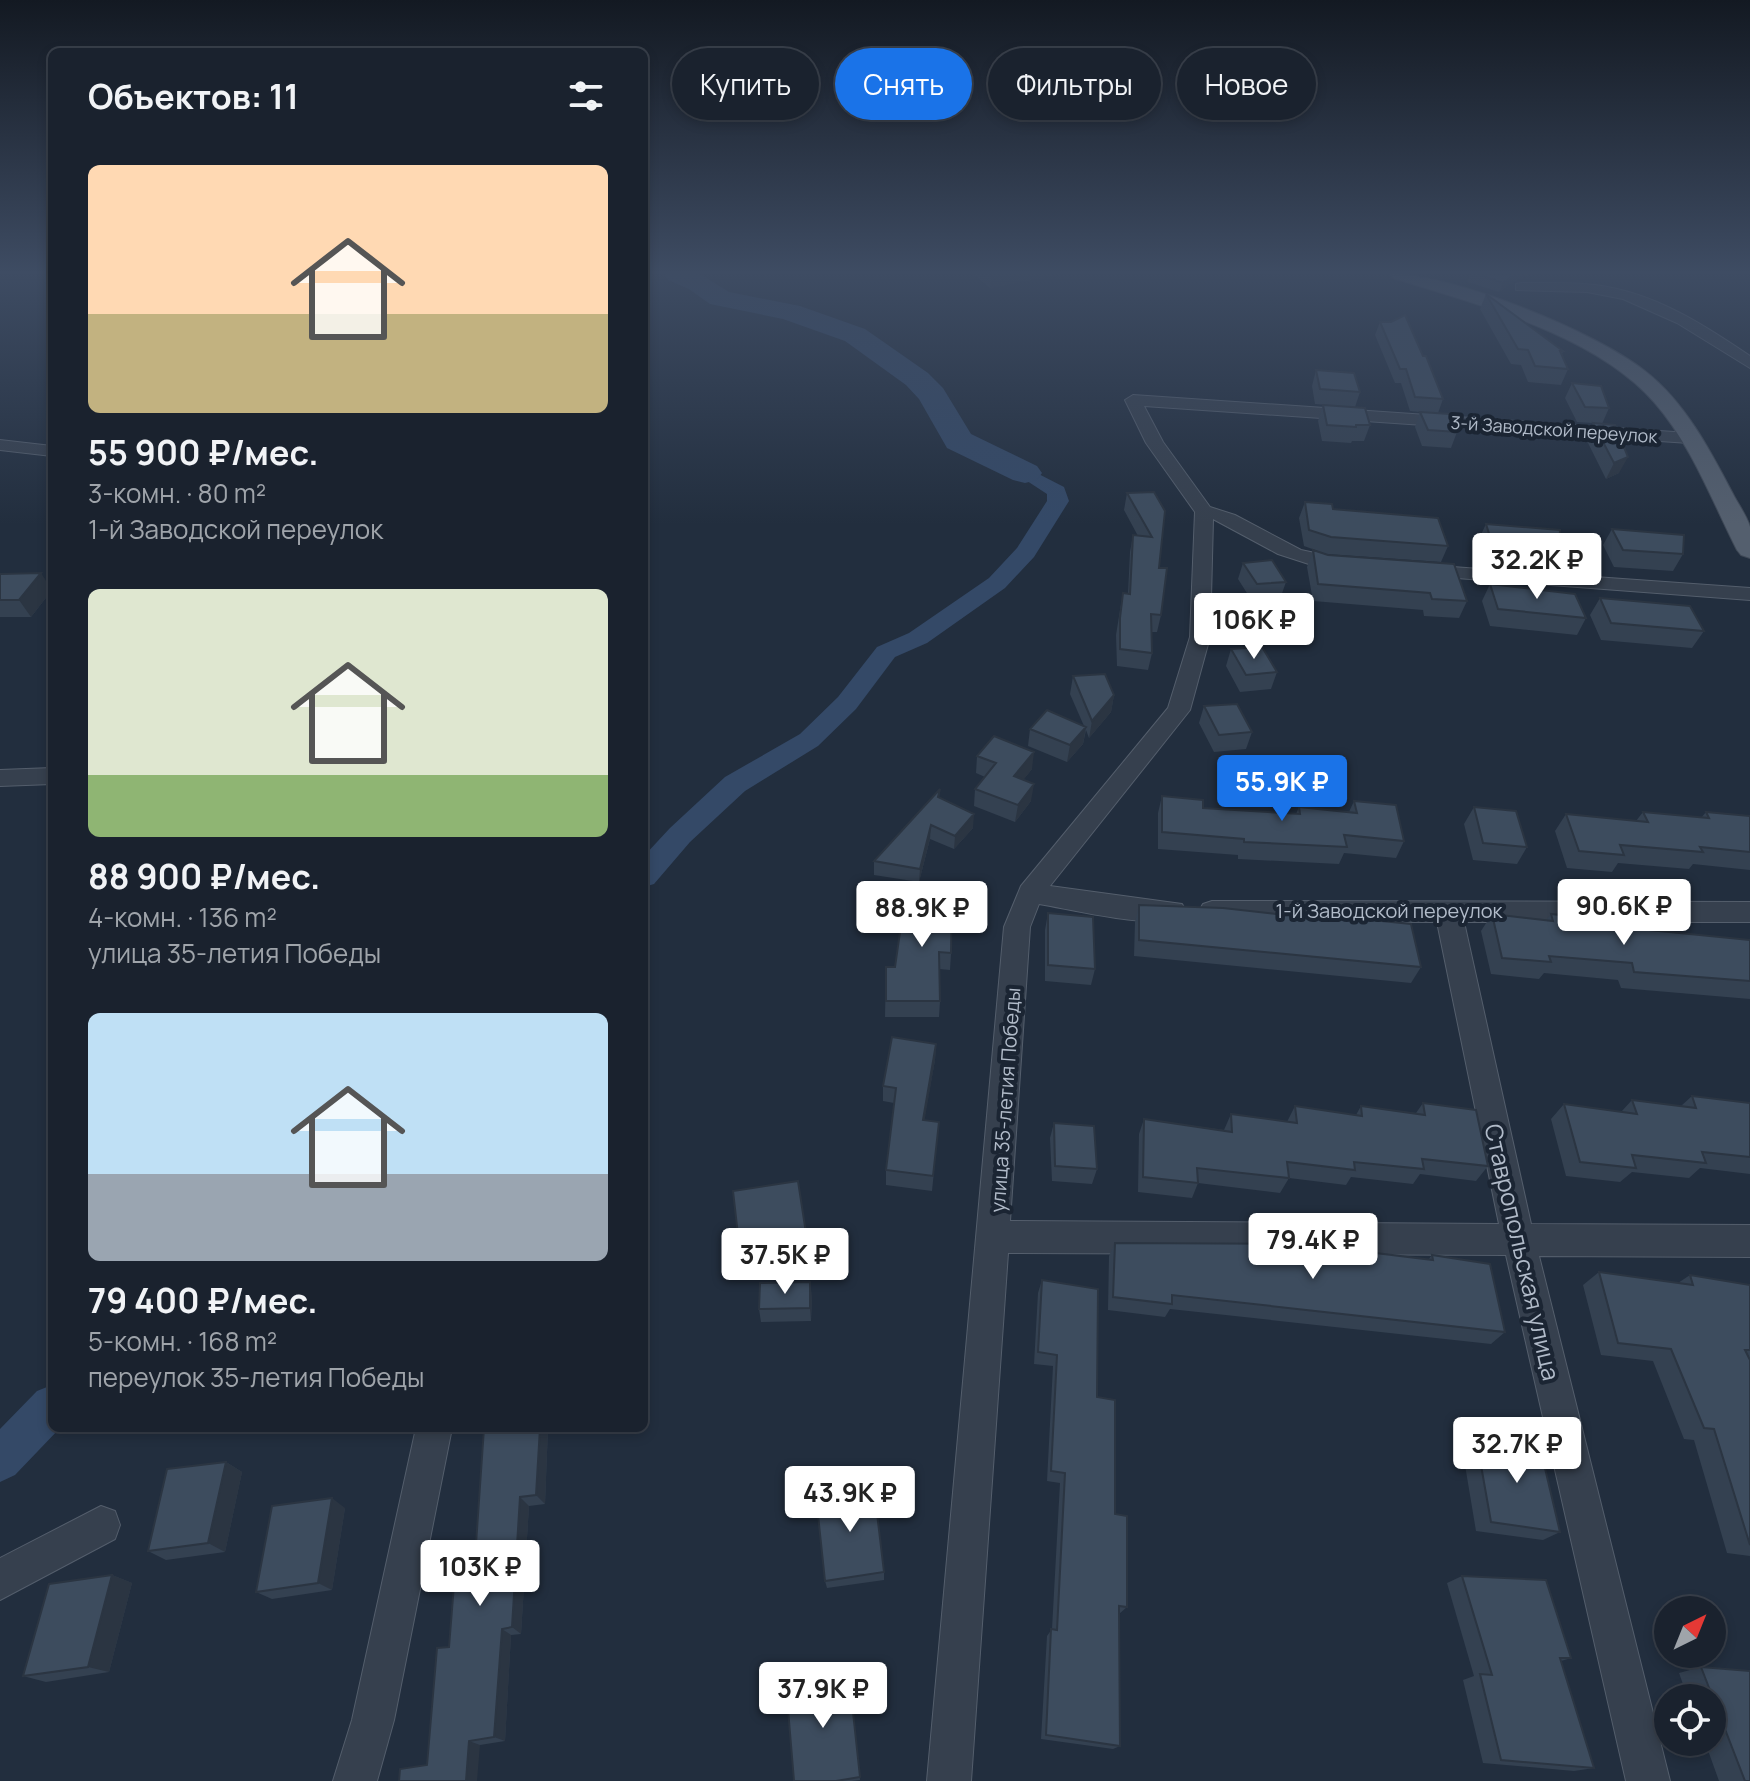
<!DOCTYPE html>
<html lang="ru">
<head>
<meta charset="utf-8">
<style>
	body { margin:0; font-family:Manrope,sans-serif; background:#232a36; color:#f1f3f6; height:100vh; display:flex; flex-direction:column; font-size:30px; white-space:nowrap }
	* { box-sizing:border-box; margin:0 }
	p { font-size:26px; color:#9fa4aa }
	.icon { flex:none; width:44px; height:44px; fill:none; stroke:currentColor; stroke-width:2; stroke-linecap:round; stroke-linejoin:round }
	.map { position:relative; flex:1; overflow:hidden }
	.drawer { position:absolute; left:48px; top:48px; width:600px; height:1384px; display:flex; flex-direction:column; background:#1a222e; border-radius:12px; box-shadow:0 4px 12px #0003,0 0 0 2px #383f4a }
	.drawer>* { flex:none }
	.hud { position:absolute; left:672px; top:48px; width:760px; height:72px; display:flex; gap:16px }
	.needle { width:52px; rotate:43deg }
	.buttons { position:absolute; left:1654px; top:1596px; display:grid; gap:16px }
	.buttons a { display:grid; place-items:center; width:72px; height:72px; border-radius:50%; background:#1a222e; box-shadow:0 4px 12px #0003,0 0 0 2px #383f4a; font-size:40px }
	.price { position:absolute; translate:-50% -68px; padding:0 18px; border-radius:8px; background:#fff; color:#222; font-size:26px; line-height:52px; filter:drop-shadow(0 2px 4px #0008) }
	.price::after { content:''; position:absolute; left:50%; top:48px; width:24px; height:18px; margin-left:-12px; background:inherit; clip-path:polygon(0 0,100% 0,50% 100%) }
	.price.current { background:#1a73e8; color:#fff }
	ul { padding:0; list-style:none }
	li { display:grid; align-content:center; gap:16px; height:424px; padding:0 40px }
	li span { display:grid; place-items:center; height:248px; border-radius:12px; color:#555 }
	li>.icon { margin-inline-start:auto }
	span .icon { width:144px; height:144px; fill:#fffc; stroke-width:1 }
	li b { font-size:34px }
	h2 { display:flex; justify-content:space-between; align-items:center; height:96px; padding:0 40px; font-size:34px }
	.chip { padding:0 28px; border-radius:36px; background:#1a222e; box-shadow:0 4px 12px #0003,0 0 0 2px #383f4a; font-size:28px; line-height:72px }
	.chip.current { background:#1a73e8; color:#fff }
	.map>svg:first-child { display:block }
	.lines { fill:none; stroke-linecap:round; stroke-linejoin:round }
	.canal { fill:#344967; fill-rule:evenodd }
	.river { fill:#344967; fill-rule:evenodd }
	.minor-casing { stroke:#545e6c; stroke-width:2 }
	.major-casing { stroke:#3f4957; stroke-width:2 }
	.minor { fill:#36404e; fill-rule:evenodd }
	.major { fill:#545f6e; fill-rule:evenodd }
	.wall { fill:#344151 }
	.shaded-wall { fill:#2b3542 }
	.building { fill:#3d4c5e; stroke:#2b3542; stroke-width:2 }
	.labels { text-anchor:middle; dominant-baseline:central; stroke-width:8; stroke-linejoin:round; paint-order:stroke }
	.far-street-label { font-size:18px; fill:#b1bbc9; stroke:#1b2533 }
	.street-label { font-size:20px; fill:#b1bbc9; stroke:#1b2533 }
	.near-street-label { font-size:24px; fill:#b1bbc9; stroke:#1b2533 }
</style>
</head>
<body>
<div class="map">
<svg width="1750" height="1781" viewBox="0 0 1750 1781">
	<rect width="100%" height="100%" fill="#222e3e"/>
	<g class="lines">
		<path class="canal" d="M1025,467l39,20 5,14 -35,56 -29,31 -78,55 -32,14 -39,52 -38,37 -73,45 -55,51 -36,42 -10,3v-31l26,-28 55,-51 75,-43 38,-37 39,-50 32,-14 80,-55 28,-30 30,-47v-7l-32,-21z
			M52,1385v43h8l-45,47 -15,7v-53l37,-38z"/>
		<path class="river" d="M664,274h36l29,18 71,14 65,23 63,44 15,15 28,46 66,32 5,7 -5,7 -12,3 -12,-3 -66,-32 -28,-49 -13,-14 -61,-44 -62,-22 -73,-15 -21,-15 -21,-9z"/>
		<defs>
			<path id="minor" d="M1521,283c25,0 49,-1 74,2 58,7 108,39 155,71v12l-73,-45 -54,-24 -36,-7 -71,-2v-6z
				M1133,395l556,38 8,5 -8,5 -545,-37 19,36 47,65 25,8 66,35 51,11 3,4 -10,6 -30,-5 -37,-12 -65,-35 -3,118 -20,73 -140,176 132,18 4,7 -4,7c-33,11 -107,-8 -143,-14l-9,23 -20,294 489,3 -62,-302 -225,-1 -9,-3 -4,-7 4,-7 9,-3 538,1v20h-286l67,302 219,1v32l-211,-1 131,525h-44l-120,-526 -498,-2 -37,528h-44l77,-854 17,-41 147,-178 22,-71 5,-125 -49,-69 -21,-43z
				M0,440l52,6v10l-52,-6z
				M1424,565l326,23v12l-333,-25 -3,-4 3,-4z
				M52,768v16l-52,2v-16z
				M416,1428h36l-58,292 -17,61h-44l19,-61z
				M101,1506l14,5 5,14 -5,14 -115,61v-42z"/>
			<path id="major" d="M1390,274c64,0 204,57 255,97 40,31 65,79 88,123 5,10 14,22 17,33 0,9 0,21 0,31l-9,-3 -4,-5c-25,-49 -46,-106 -83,-148 -61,-69 -177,-97 -261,-124z"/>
		</defs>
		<use href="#minor" class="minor-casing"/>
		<use href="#major" class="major-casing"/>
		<use href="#minor" class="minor"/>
		<use href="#major" class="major"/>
	</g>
	<path class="wall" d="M973,274h88l-71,14z
		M1470,274h61l-16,7 -16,11 -31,-10z
		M1486,294l77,57 -1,3 6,15 -7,16 -33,-3 -7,-17 -10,-1 -31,-55z
		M1380,322l63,77 -5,14 19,19 -6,16 -29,-2 -7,-19 5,-15 -10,-1 -9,-28h-6l-20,-48z
		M1316,370l44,22 -5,15 -40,-3 -3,-18z
		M1572,383l37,25 -7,16 17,49 -13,6 -20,-40 7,-16 -16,-1 -12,-24z
		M1323,405l47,20 -6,16h-12l-1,2 -29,-2 -4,-20z
		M1154,492l7,123 -4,17h-5v21l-4,17 -31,-4 -1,-31 4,-25 3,-17 5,1 2,-42 3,-17 5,1 -14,-26 3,-17z
		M1305,502l28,7 115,37 -7,16 -115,-8 -22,-8 -5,-28z
		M1486,524l73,26 -9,16 -65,-4 -7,-21z
		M1612,529l71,25 -10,17 -59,-4 -11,-22z
		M1313,550l154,51 -8,17 -35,-2 -1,-6 -110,-9 -6,-34z
		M1243,563l43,19 -6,17 -28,2 -14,-22z
		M0,574l52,16 -21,27h-31z
		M1490,584l96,34 -9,17 -87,-9 -8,-25z
		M1600,598l104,33 -12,17 -91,-8 -11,-25z
		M1231,649l46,23 -6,17 -31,3 -14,-26z
		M1073,676l41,19 -3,17 -22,26 -3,-8 -3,14 -16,18 -39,-16 2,-17 54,-3 -14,-32z
		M1204,706l48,26 -6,17 -32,3 -15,-29z
		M977,756l55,13 -9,11 8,21 -16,21 -41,-16 1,-17 10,-12 -9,-4z
		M940,789l-1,9 34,30 -19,21 -24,-10 -11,43 -45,-7v-14z
		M1162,796l41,12 93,6 3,-7 50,5 5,-11 50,40 -8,17 -52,-5 -5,11 -101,-5v-4l-80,-6v-36z
		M1474,807l53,40 -10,17 -44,-4 -9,-36z
		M1643,812l58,6 5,-6 44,4v54l-57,-6 -4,5 -71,-6 -6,9 -45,-4 -12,-37 11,-17 70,7z
		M1139,905l144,10 1,-4 137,56 -10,16 -277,-27 1,-34z
		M1048,913l47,56 -4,16 -46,-4v-51z
		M1492,914l54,6 5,-6 48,11 151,15v59l-129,-11 -3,-8 -74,-7 -5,6 -48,-5 -10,-43z
		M902,918l49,35 -1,17 -11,-1 1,32 -1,16h-54l1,-50h9z
		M936,1044l-1,16 -11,60 15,2 -7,69 -46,-6v-15l8,-67 -11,-2v-15z
		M1692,1096l58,7v71l-50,-6 -11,10 -57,-6 -12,10 -54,-6 -15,-57 13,-15 57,8 11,-12 49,6z
		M1423,1103l65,63 -12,15 -56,-7 -7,10 -62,-7 -5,8 -57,-7 -9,15 -82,-10 -6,15 -54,-6 1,-58 5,-15 80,11 7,-16 56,8 8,-16 61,9 5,-9 55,7z
		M1054,1123l43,46 -5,15 -40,-3 -2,-43z
		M806,1233l1,14 -65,11 -3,-14z
		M1115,1243l313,17 4,-5 73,77 -14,12 -321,-35 -5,8 -57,-7 1,-54z
		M1599,1272l79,11 12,-8 60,10v271l-23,-3 -33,-113 -10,-1 -31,-78 -52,-6 -18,-70z
		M1042,1280l55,117 18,117 12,93 -8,7 1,132 -7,3 -72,-10 6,-103 5,-7 8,-146 -13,-2 6,-115 -19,-2 4,-71z
		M812,1296l-1,25 -50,1 -2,-13z
		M484,1428h64l-3,76 -16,2 -8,128 -10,1 -6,106 -25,4 -53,20 22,-118 27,-103z
		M1476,1437l84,95 -17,8 -67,-9 -14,-84z
		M226,1462l16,10 -17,80 -59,8 -18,-9z
		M345,1508l-13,82 -60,9 -16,-7z
		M884,1572v8l-57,8 -2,-7z
		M112,1575l20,8 -23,89 -63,10 -23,-6z
		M1462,1576l109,82 -10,3 33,107 -20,3 -91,-8 -20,-83 11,-4 -27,-93z
		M1701,1667l49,114h-31l-14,-39h7v-44h-24l-9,-25z
		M849,1675l11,105 -8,1h-58z"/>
	<path class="shaded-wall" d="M991,274h70l-71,14z
		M1515,274h16l-16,7 -16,11 4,-9z
		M1628,457l-9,16 -13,6 8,-16z
		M41,573l11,17 -21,27 -12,-17z
		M1114,695l-3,17 -22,26 3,-17z
		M1086,727l-3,17 -16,18 3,-17z
		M1034,752l-2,17 -20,25 2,-18z
		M1034,784l-3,17 -16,21 3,-17z
		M974,814l-1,14 -19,21 1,-13z
		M931,825l-1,14 -11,43 1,-13z
		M936,1044l-1,16 -13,75 1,-15z
		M810,1282l2,14 -1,25 -1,-13z
		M540,1428h8l-3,76 -9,-9z
		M226,1462l16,10 -17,80 -17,-9z
		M520,1497l9,9 -8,128 -9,-7z
		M332,1498l13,10 -13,82 -14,-7z
		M112,1575l20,8 -23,89 -21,-5z
		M502,1629l9,6 -6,106 -11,-4z
		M469,1741l11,4 -3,36h-11z"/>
	<path class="building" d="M1477,274h38l-12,9z
		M1486,294l77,57h-3l8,18 -33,-3 -7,-16 -10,-1z
		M1405,315l18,41h3l17,43 -28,-2 -9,-28h-6l-20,-47h11z
		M1316,370l38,3 6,19 -40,-3z
		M1572,383l29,3 8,22 -24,-1z
		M1323,405l42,3 5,17h-14v2l-29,-2z
		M1420,412l30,2 7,18 -29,-2z
		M1593,423l22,2 13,32 -14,6z
		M1154,492l11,19 -6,57h8l-6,47 -10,-1 1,39 -32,-4v-31l3,-25 7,1 3,-59 19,2 -25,-44z
		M1305,502l27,2 1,5 105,9 10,28 -117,-9 -22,-7z
		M1486,524l74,6 -1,20 -66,-4z
		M1612,529l72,6 -1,19 -60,-4z
		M1313,550l15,5 126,9 13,37 -35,-2 -2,-6 -112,-9z
		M1272,560l14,22 -29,2 -14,-21z
		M41,573l-22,27h-19v-26z
		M1490,584l85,10 11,24 -88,-9z
		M1600,598l90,8 14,25 -93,-8z
		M1262,647l15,25 -31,3 -15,-26z
		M1105,674l9,21 -22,26 -19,-45z
		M1237,704l15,28 -33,3 -15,-29z
		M1047,710l39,17 -16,18 -40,-16z
		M994,736l40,16 -20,24 20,8 -16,21 -43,-16 21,-26 -19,-7z
		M940,789l-2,8 36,17 -19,22 -24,-11 -11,44 -46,-8z
		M1162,796l41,4v8l97,6 -1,-7 58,6 -3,-12 42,4 8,36 -60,-6 3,12 -103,-5v-3l-82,-7z
		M1474,807l42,4 11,36 -44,-4z
		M1643,812l66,6 -3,-6 44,4v36l-50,-5 3,5 -83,-7 4,10 -45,-4 -13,-37 82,8z
		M917,888l35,2 -1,63 -12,-1 1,49h-54v-34h9l7,-49 13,1z
		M1139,905l84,3 62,7 -1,-4 127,13 10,43 -282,-27z
		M1048,913l45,4 2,52 -47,-4z
		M1492,914l61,7 -2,-7 46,5 2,6 151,15v41l-116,-9 -2,-9 -83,-7 2,6 -49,-4z
		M892,1037l44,7 -13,76 16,2 -6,54 -47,-6 10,-82 -13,-2z
		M1692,1096l58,7v54l-48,-5 4,11 -74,-8 4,13 -56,-6 -16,-58 73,10 -5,-14 64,8z
		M1423,1103l53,7 12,56 -66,-7 2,10 -70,-7 1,8 -68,-8 2,16 -92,-10 1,15 -55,-6 1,-58 88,13 -1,-18 66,9 -2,-17 67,10 -1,-10 64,9z
		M1054,1123l40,3 3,43 -42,-3z
		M798,1181l8,52 -67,11 -6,-53z
		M1115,1243l187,1 131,16 -1,-5 58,9 15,68 -333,-37v9l-59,-7z
		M1599,1272l94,13 -3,-10 60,10v65h-5l5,10v185l-36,-116 -10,-1 -33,-79 -53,-6z
		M1042,1280l56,9 -1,108 18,3v114l12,2v91l-8,-1 1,140 -74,-11 5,-106 6,1 8,-157 -14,-2 6,-116 -19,-3z
		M810,1282v26l-51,1 1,-26z
		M484,1428h56l-4,67 -16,2 -8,130 -10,2 -8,108 -25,4 -3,40h-67l1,-12 27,-4 10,-117 12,-1 8,-100 19,-3z
		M1476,1437l64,10 20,85 -69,-10z
		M226,1462l-18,81 -60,8 19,-82z
		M874,1488l10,84 -59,9 -9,-85z
		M332,1498l-14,85 -62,9 16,-86z
		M112,1575l-24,92 -65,9 26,-92z
		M1462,1576l84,4 25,78h-11l34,110 -93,-8 -21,-86 12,1z
		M1701,1667l49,4v110h-5z
		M849,1675l11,102 -24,4h-42l-8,-96z"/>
	<linearGradient id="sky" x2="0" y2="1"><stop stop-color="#131922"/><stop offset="0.52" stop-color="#3e4c63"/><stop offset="1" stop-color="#3e4c63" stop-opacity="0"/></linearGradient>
	<rect width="1750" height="524" fill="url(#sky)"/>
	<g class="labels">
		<g class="far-street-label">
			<text transform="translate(1554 429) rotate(4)">3-й Заводской переулок</text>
		</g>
		<g class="street-label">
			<text x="1389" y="910">1-й Заводской переулок</text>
			<text transform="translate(1005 1100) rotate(-86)">улица 35-летия Победы</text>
		</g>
		<g class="near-street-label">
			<text transform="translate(1523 1252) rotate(77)">Ставропольская улица</text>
		</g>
	</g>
</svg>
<div class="buttons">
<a><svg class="needle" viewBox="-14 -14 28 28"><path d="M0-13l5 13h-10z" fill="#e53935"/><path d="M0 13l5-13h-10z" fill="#9fa4aa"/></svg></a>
<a><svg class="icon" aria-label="locate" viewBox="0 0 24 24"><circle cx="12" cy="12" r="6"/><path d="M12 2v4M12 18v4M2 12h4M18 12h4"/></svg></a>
</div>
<b class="price" style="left:1537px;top:601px">32.2K ₽</b>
<b class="price" style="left:1254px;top:661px">106K ₽</b>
<b class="price current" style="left:1282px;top:823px">55.9K ₽</b>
<b class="price" style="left:1624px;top:947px">90.6K ₽</b>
<b class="price" style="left:922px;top:949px">88.9K ₽</b>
<b class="price" style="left:1313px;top:1281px">79.4K ₽</b>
<b class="price" style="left:785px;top:1296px">37.5K ₽</b>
<b class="price" style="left:1517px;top:1485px">32.7K ₽</b>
<b class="price" style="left:850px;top:1534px">43.9K ₽</b>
<b class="price" style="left:480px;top:1608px">103K ₽</b>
<b class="price" style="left:823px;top:1730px">37.9K ₽</b>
<div class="hud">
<a class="chip">Купить</a>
<a class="chip current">Снять</a>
<a class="chip">Фильтры</a>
<a class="chip">Новое</a>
</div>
<section class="drawer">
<h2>Объектов: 11<svg class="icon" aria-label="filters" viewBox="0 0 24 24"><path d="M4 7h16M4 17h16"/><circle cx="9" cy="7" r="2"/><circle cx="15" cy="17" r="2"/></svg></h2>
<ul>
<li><span style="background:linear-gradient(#ffd9b3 60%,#c2b280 0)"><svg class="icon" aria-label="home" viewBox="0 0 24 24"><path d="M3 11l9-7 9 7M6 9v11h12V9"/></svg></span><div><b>55 900 ₽/мес.</b><p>3-комн. · 80 m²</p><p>1-й Заводской переулок</p></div></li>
<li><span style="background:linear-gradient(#dfe7d0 75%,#8fb573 0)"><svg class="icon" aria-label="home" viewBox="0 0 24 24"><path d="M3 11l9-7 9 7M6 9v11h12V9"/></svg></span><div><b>88 900 ₽/мес.</b><p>4-комн. · 136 m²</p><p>улица 35-летия Победы</p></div></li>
<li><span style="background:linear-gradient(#bfe0f5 65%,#9aa5b1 0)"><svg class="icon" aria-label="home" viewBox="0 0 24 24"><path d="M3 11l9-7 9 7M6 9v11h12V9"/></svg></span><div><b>79 400 ₽/мес.</b><p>5-комн. · 168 m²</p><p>переулок 35-летия Победы</p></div></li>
</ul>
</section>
</div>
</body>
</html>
